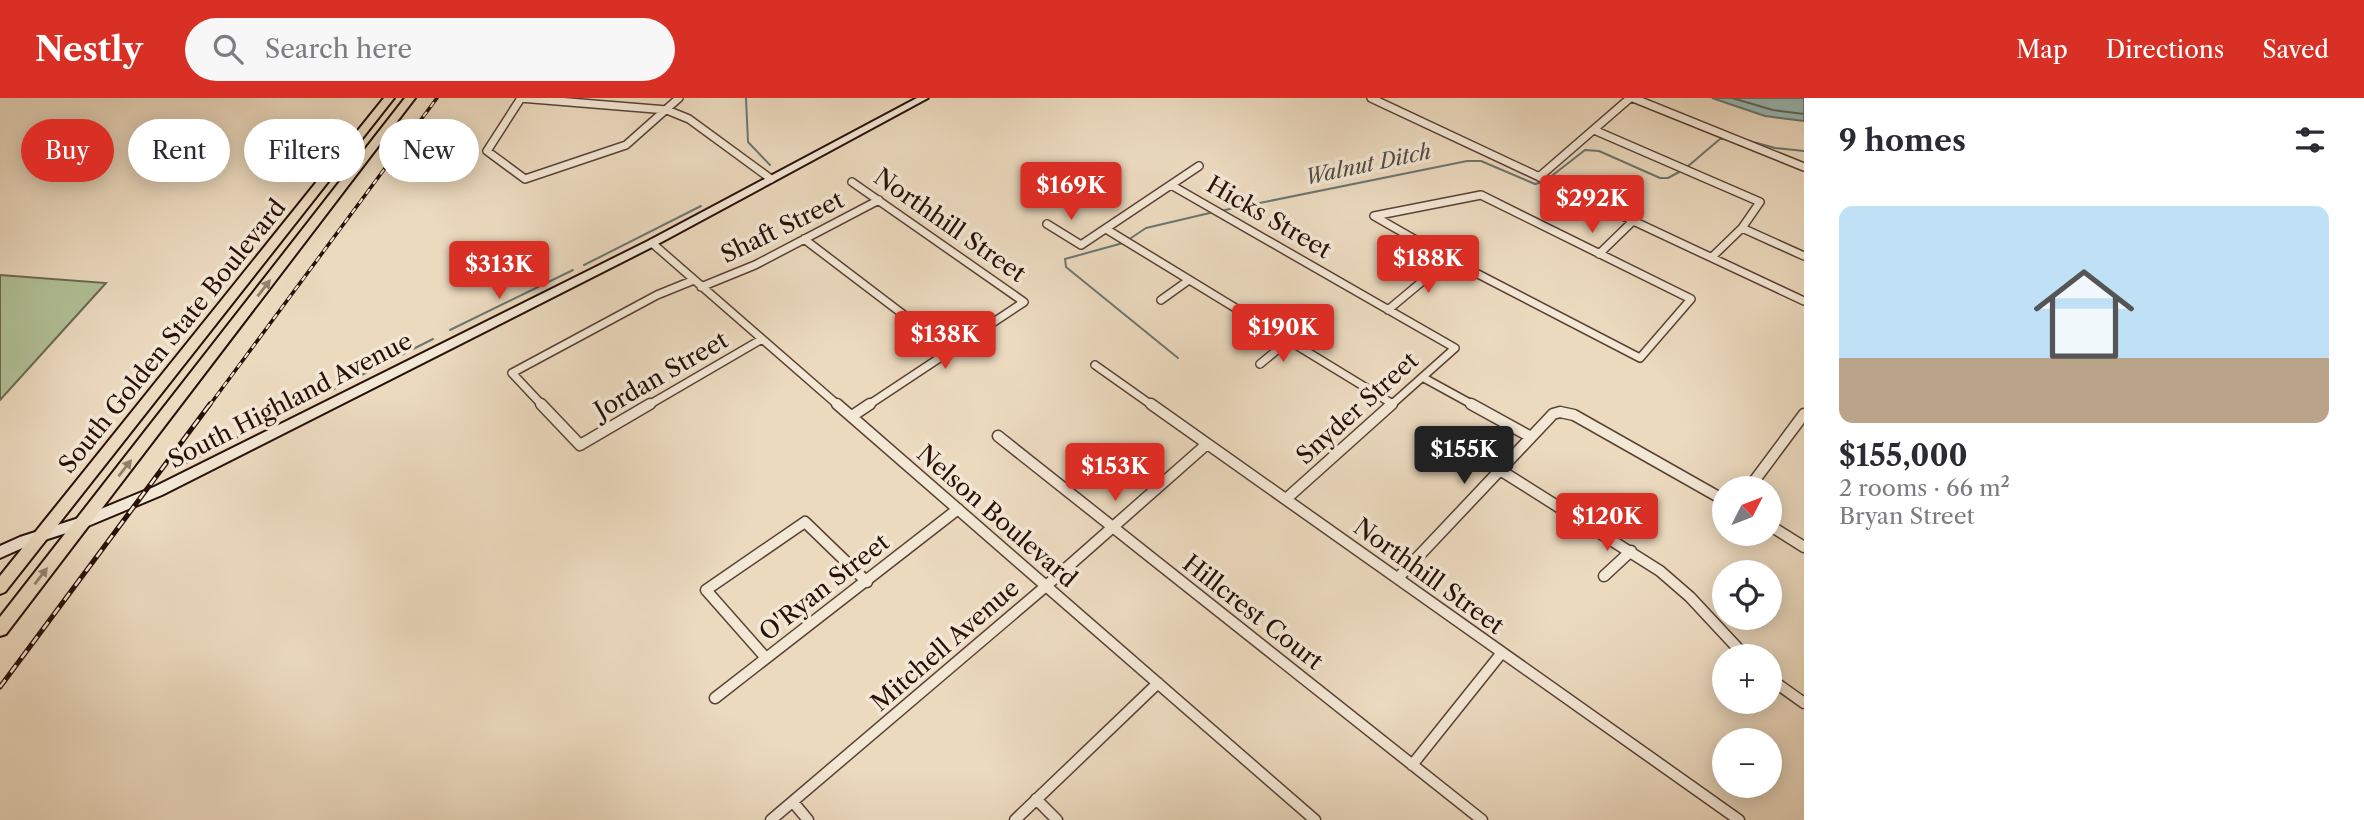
<!DOCTYPE html>
<html lang="en">
<head>
<meta charset="utf-8">
<style>
	body { margin:0; font-family:"Libre Caslon Text",serif; background:#f7f7f7; color:#2b2b33; height:100vh; display:flex; flex-direction:column; font-size:26px; white-space:nowrap }
	* { box-sizing:border-box; margin:0 }
	p { font-size:23px; color:#7c7c81 }
	.icon { flex:none; width:38px; height:38px; fill:none; stroke:currentColor; stroke-width:2; stroke-linecap:round; stroke-linejoin:round }
	.map { position:relative; flex:1; overflow:hidden }
	.panel { display:flex; flex-direction:column; background:#fff; width:560px }
	.panel>* { flex:none }
	.top-card { position:absolute; left:21px; top:21px; width:665px; height:63px; display:flex; gap:14px }
	.needle { width:46px; rotate:48deg }
	.fabs { position:absolute; left:1712px; top:378px; display:grid; gap:14px }
	.fabs a { display:grid; place-items:center; width:70px; height:70px; border-radius:50%; background:#fff; box-shadow:0 4px 18px #0003; font-size:35px }
	.price { position:absolute; translate:-50% -60px; padding:0 16px; border-radius:7px; background:#d93025; color:#fff; font-size:23px; line-height:46px; filter:drop-shadow(0 2px 4px #0008) }
	.price::after { content:''; position:absolute; left:50%; top:42px; width:21px; height:16px; margin-left:-10px; background:inherit; clip-path:polygon(0 0,100% 0,50% 100%) }
	.price.current { background:#222; color:#fff }
	ul { padding:0; list-style:none }
	li { display:grid; align-content:center; gap:14px; height:371px; padding:0 35px }
	li span { display:grid; place-items:center; height:217px; border-radius:14px; color:#555 }
	li>.icon { margin-inline-start:auto }
	span .icon { width:126px; height:126px; fill:#fffc; stroke-width:1 }
	li b { font-size:30px }
	h2 { display:flex; justify-content:space-between; align-items:center; height:84px; padding:0 35px; font-size:30px }
	.chip { padding:0 24px; border-radius:32px; background:#fff; box-shadow:0 4px 18px #0003; font-size:24px; line-height:63px }
	.chip.current { background:#d93025; color:#fff }
	header { display:flex; align-items:center; gap:42px; box-sizing:border-box; height:98px; padding:0 35px; background:#d93025; color:#fff }
	header strong { font-size:33px }
	nav { display:flex; gap:38px; margin-inline-start:auto; font-size:24px }
	.search { width:490px; height:63px; background:#f7f7f7; display:flex; align-items:center; gap:18px; box-sizing:border-box; padding:0 24px; border-radius:38px; color:#7c7c81; font-size:26px }
	main { display:flex; flex:1; min-height:0 }
	.map>svg:first-child { display:block }
	.green { fill:#b1c197; stroke:#6c6850; stroke-width:2 }
	.water { fill:#99bab6; stroke:#6c7670; stroke-width:2 }
	.lines { fill:none; stroke-linecap:round; stroke-linejoin:round }
	.shore { stroke:#60655f; stroke-width:2 }
	.stream-far1 { stroke:#6c7670; stroke-width:2 }
	.stream { stroke:#6c7670; stroke-width:2.5 }
	.street-far1-casing { stroke:#594236; stroke-width:10 }
	.street-casing { stroke:#594236; stroke-width:13 }
	.secondary-casing { stroke:#281008; stroke-width:4 }
	.primary-casing { stroke:#281008; stroke-width:4 }
	.street-far1 { stroke:#f3e7d5; stroke-width:7 }
	.street { stroke:#f3e7d5; stroke-width:10 }
	.secondary { fill:#f3e7d5; fill-rule:evenodd }
	.primary { fill:#ecdabf; fill-rule:evenodd }
	.rail-far1-casing { stroke:#281008; stroke-width:3.5 }
	.rail-casing { stroke:#281008; stroke-width:5 }
	.rail-far1 { stroke:#f3e7d5; stroke-width:2; stroke-dasharray:6; stroke-linecap:butt }
	.rail { stroke:#f3e7d5; stroke-width:2.5; stroke-dasharray:9; stroke-linecap:butt }
	.oneway { fill:#947f6d }
	.labels { text-anchor:middle; dominant-baseline:central; stroke-width:7; stroke-linejoin:round; paint-order:stroke }
	.far-water-label { font-size:21px; font-style:italic; fill:#504c45; stroke:#f3e7d5 }
	.street-label { font-size:24px; fill:#281008; stroke:#f3e7d5 }
</style>
</head>
<body>
<header>
<strong>Nestly</strong>
<div class="search"><svg class="icon" aria-label="search" viewBox="0 0 24 24"><circle cx="10" cy="10" r="6"/><path d="M15 15l6 6"/></svg>Search here</div>
<nav><a>Map</a><a>Directions</a><a>Saved</a></nav>
</header>
<main>
<div class="map">
<svg width="1804" height="722" viewBox="0 0 1804 722">
	<rect width="100%" height="100%" fill="#ecdabf"/>
	<filter id="stains"><feTurbulence type="fractalNoise" baseFrequency=".00286" numOctaves="4"/><feColorMatrix values="0 0 0 0 .2 0 0 0 0 .09 0 0 0 0 .02 0 0 0 .5 -.17"/></filter>
	<radialGradient id="worn" r=".72"><stop offset=".6" stop-color="#630" stop-opacity="0"/><stop offset="1" stop-color="#630" stop-opacity=".3"/></radialGradient>
	<path class="green" d="M0,177l106,8 -106,117z"/>
	<path class="water" d="M1712,0h92v23l-39,-5z"/>
	<g class="lines">
		<path class="shore" d="M1732,0l41,12 31,4"/>
		<path class="stream-far1" d="M746,0l2,44 22,23
			M1746,42l29,8 29,3
			M1687,69l33,-28h5
			M1549,80l36,-28 14,1 61,27h8l13,-7
			M1220,113l247,-50h14l54,23 8,-2
			M1128,142l18,-12 68,-16
			M1123,145l-58,16 1,8 112,91
			M584,167l117,-59
			M450,232l123,-60
			M300,308l133,-67"/>
		<path class="stream" d="M174,371l129,-65"/>
		<defs>
			<path id="street-far1" d="M520,0l147,12 22,9 82,60
				M521,0l-34,53 38,28 101,-34 53,-47
				M1371,0l433,203
				M1633,0l171,69
				M1594,32l166,72 -18,26 -30,29
				M1539,79l91,-79
				M852,84l172,120 -157,104
				M1171,87l284,163 -65,58
				M1481,97l210,104 -51,59 -191,-99 -75,-43z
				M1047,126l34,21 118,-79
				M1742,130l62,28
				M1106,131l285,174
				M804,141l146,111
				M652,145l187,163
				M1599,156l34,-33
				M701,189l54,-22 124,-65
				M1161,202l28,-20
				M1388,212l61,-51
				M1260,266l28,-23
				M1095,267l58,41
				M1424,280l51,28
				M543,308l-31,-33 145,-78 37,-15
				M647,308l115,-67"/>
			<path id="street" d="M541,306l39,41 70,-41
				M837,306l478,416
				M1151,306l588,416
				M1471,306l60,33
				M852,318l18,-12
				M998,338l484,384
				M1500,372l160,101 30,26 55,59
				M1749,390l55,-74
				M1286,401l106,-95
				M1769,427l35,22
				M1604,478l27,-25
				M1398,480l155,-164 7,-2 14,3 150,85
				M766,560l-60,-68 99,-68 62,60
				M1769,580l35,25
				M715,600l243,-189
				M1412,667l88,-110
				M1036,701l21,21
				M793,704l15,18
				M771,722l275,-234 161,-142
				M1015,722l143,-137"/>
			<path id="secondary" d="M917,0h11l-272,147 -494,250 -74,31 -59,19 -29,13v-12l20,-9 59,-19 75,-31 494,-246z"/>
			<path id="primary" d="M384,0h10l-389,494 -5,2v-18z
				M405,0h10l-409,536 -6,2v-19z"/>
		</defs>
		<use href="#street-far1" class="street-far1-casing"/>
		<use href="#street" class="street-casing"/>
		<use href="#secondary" class="secondary-casing"/>
		<use href="#primary" class="primary-casing"/>
		<use href="#street-far1" class="street-far1"/>
		<use href="#street" class="street"/>
		<use href="#secondary" class="secondary"/>
		<use href="#primary" class="primary"/>
		<defs>
			<path id="rail-far1" d="M209,308l228,-308"/>
			<path id="rail" d="M0,589l210,-283"/>
		</defs>
		<use href="#rail-far1" class="rail-far1-casing"/>
		<use href="#rail" class="rail-casing"/>
		<use href="#rail-far1" class="rail-far1"/>
		<use href="#rail" class="rail"/>
	</g>
	<defs><path id="oneway-solid" d="M-6-.8H1V-3.2L6.5 0L1 3.2V.8H-6Z" transform="scale(1.75)"/></defs>
	<g class="oneway">
		<use href="#oneway-solid" transform="translate(264 190) rotate(-52)"/>
		<use href="#oneway-solid" transform="translate(125 370) rotate(-52)"/>
		<use href="#oneway-solid" transform="translate(41 478) rotate(-52)"/>
	</g>
	<g class="labels">
		<g class="far-water-label">
			<text transform="translate(1368 66) rotate(-12)">Walnut Ditch</text>
		</g>
		<g class="street-label">
			<text transform="translate(1269 119) rotate(30)">Hicks Street</text>
			<text transform="translate(950 127) rotate(35)">Northhill Street</text>
			<text transform="translate(782 129) rotate(-26)">Shaft Street</text>
			<text transform="translate(172 238) rotate(-51)">South Golden State Boulevard</text>
			<text transform="translate(661 277) rotate(-30)">Jordan Street</text>
			<text transform="translate(290 302) rotate(-27)">South Highland Avenue</text>
			<text transform="translate(1357 310) rotate(-42)">Snyder Street</text>
			<text transform="translate(997 418) rotate(41)">Nelson Boulevard</text>
			<text transform="translate(1429 478) rotate(36)">Northhill Street</text>
			<text transform="translate(824 489) rotate(-38)">O'Ryan Street</text>
			<text transform="translate(1253 514) rotate(38)">Hillcrest Court</text>
			<text transform="translate(945 547) rotate(-41)">Mitchell Avenue</text>
		</g>
	</g>
	<rect width="100%" height="100%" filter="url(#stains)"/>
	<rect width="100%" height="100%" fill="url(#worn)"/>
</svg>
<div class="fabs">
<a><svg class="needle" viewBox="-14 -14 28 28"><path d="M0-13l5 13h-10z" fill="#e53935"/><path d="M0 13l5-13h-10z" fill="#7c7c81"/></svg></a>
<a><svg class="icon" aria-label="locate" viewBox="0 0 24 24"><circle cx="12" cy="12" r="6"/><path d="M12 2v4M12 18v4M2 12h4M18 12h4"/></svg></a>
<a>+</a>
<a>−</a>
</div>
<b class="price" style="left:1071px;top:124px">$169K</b>
<b class="price" style="left:1592px;top:137px">$292K</b>
<b class="price" style="left:1428px;top:197px">$188K</b>
<b class="price" style="left:499px;top:203px">$313K</b>
<b class="price" style="left:1283px;top:266px">$190K</b>
<b class="price" style="left:945px;top:273px">$138K</b>
<b class="price current" style="left:1464px;top:388px">$155K</b>
<b class="price" style="left:1115px;top:405px">$153K</b>
<b class="price" style="left:1607px;top:455px">$120K</b>
<div class="top-card">
<a class="chip current">Buy</a>
<a class="chip">Rent</a>
<a class="chip">Filters</a>
<a class="chip">New</a>
</div>
</div>
<section class="panel">
<h2>9 homes<svg class="icon" aria-label="filters" viewBox="0 0 24 24"><path d="M4 7h16M4 17h16"/><circle cx="9" cy="7" r="2"/><circle cx="15" cy="17" r="2"/></svg></h2>
<ul>
<li><span style="background:linear-gradient(#bfe0f5 70%,#b9a48a 0)"><svg class="icon" aria-label="home" viewBox="0 0 24 24"><path d="M3 11l9-7 9 7M6 9v11h12V9"/></svg></span><div><b>$155,000</b><p>2 rooms · 66 m²</p><p>Bryan Street</p></div></li>
</ul>
</section>
</main>
</body>
</html>
